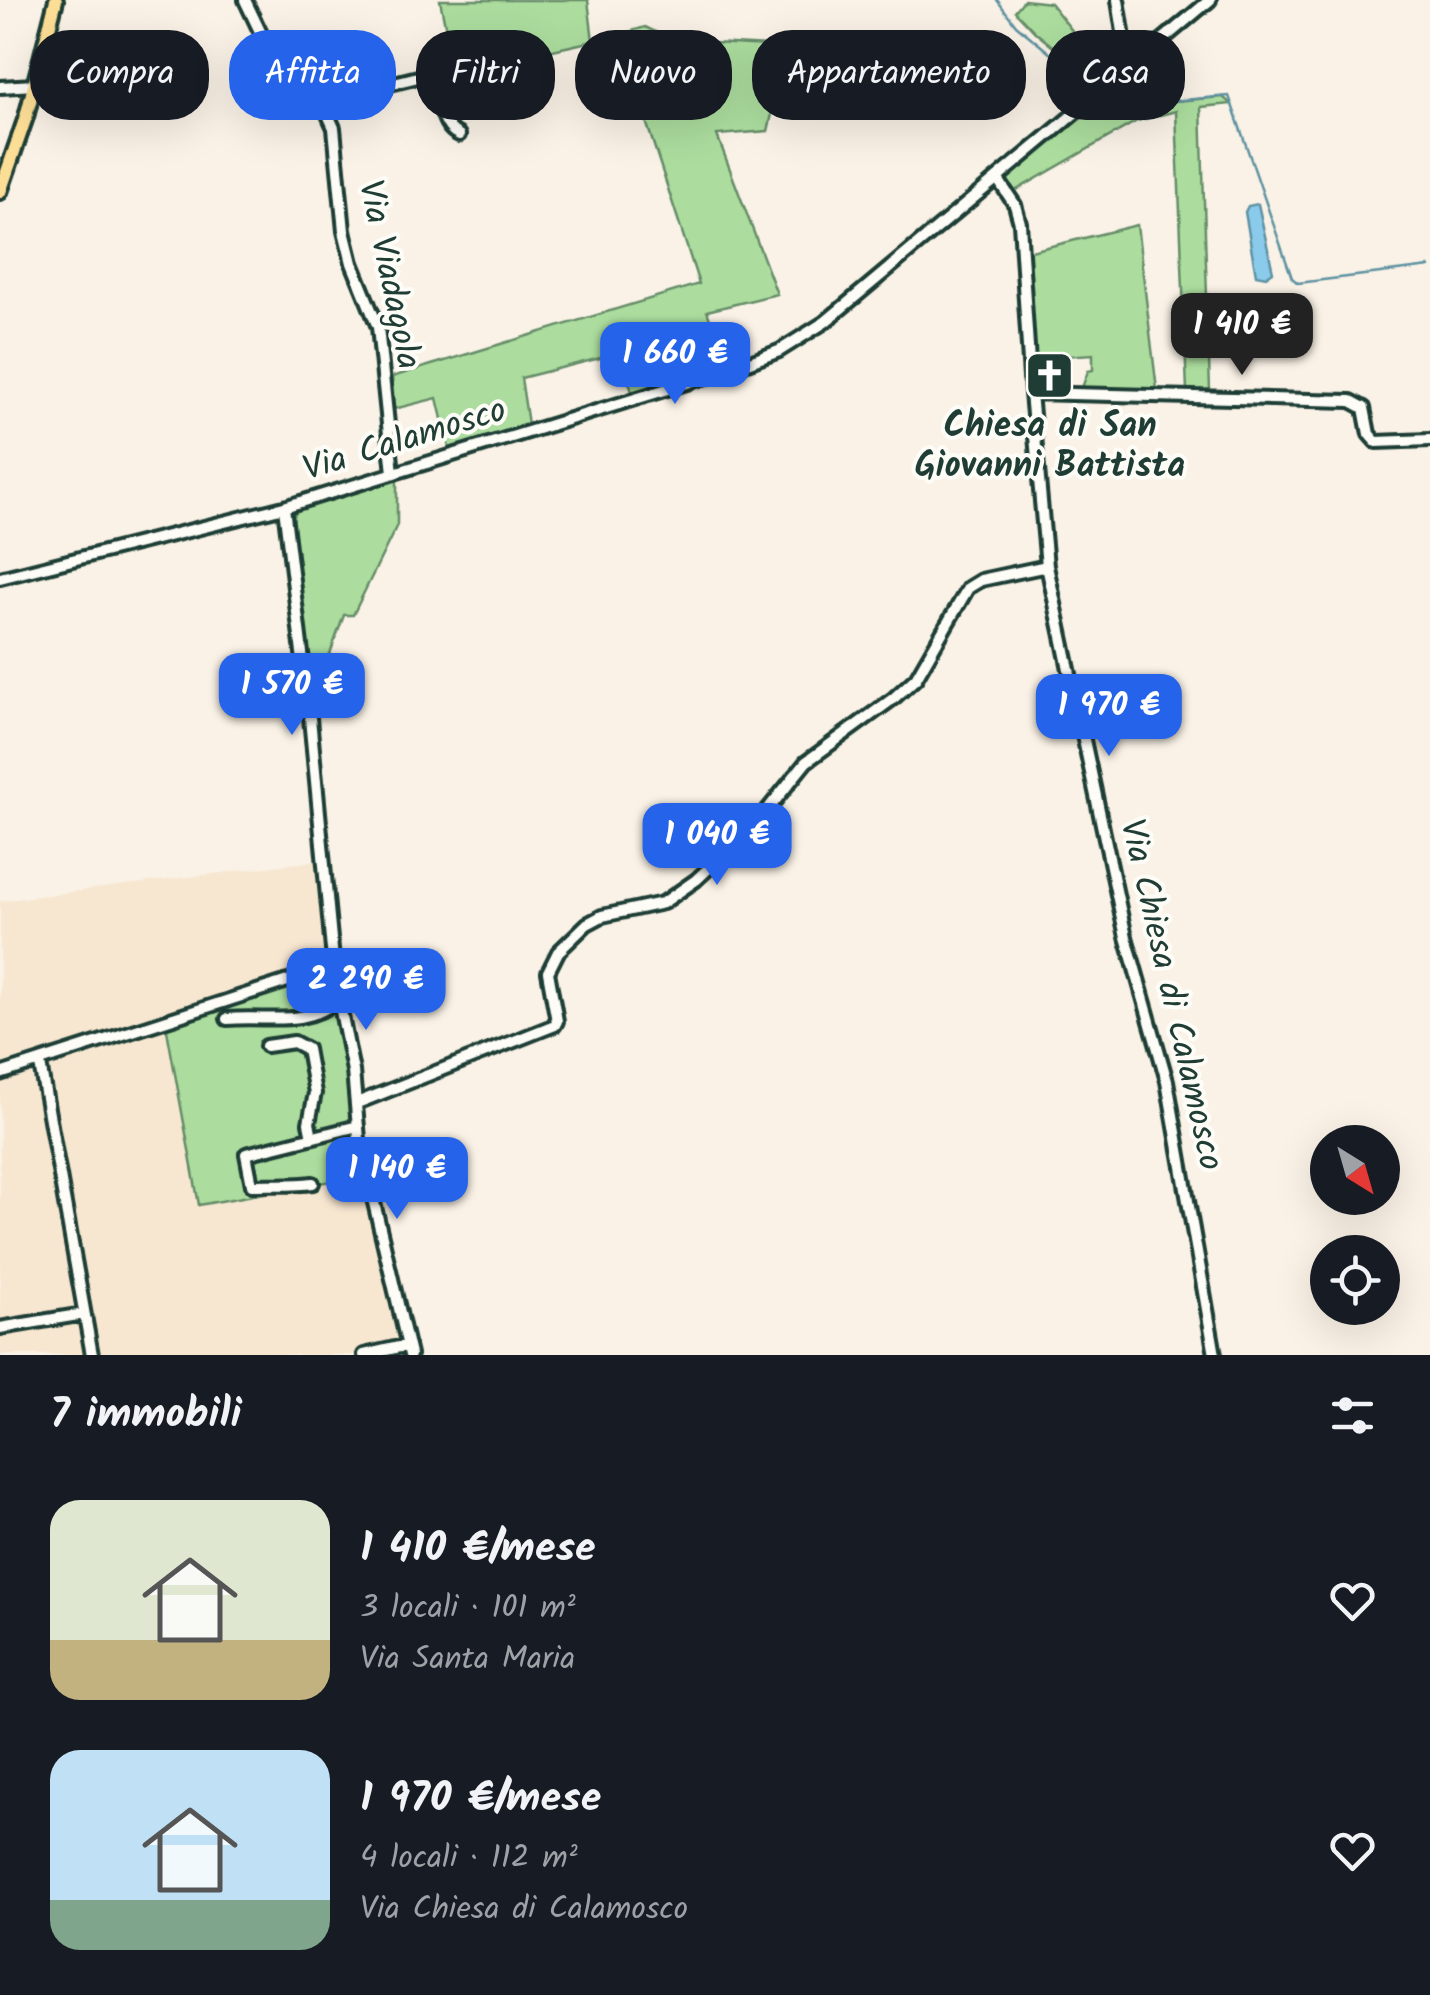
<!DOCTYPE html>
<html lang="it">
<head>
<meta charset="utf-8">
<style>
	body { margin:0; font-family:Kalam,sans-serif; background:#242831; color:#f1f3f6; height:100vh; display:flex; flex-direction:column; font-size:38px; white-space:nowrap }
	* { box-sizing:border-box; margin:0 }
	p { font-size:32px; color:#9ea1a6 }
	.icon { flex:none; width:55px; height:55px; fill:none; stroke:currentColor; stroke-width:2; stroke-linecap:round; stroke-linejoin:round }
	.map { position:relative; height:1355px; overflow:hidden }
	.drawer { display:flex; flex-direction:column; background:#171b24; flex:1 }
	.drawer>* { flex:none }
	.hud { position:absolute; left:30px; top:30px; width:1370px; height:90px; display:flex; gap:20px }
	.needle { width:65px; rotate:143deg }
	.tools { position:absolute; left:1310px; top:1125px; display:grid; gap:20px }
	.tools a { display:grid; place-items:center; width:90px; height:90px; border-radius:50%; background:#171b24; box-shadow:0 10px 40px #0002; font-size:50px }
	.price { position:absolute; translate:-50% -85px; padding:0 22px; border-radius:20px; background:#2563eb; color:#fff; font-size:32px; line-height:65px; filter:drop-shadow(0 2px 5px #0008) }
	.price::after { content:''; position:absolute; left:50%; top:60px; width:30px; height:22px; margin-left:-15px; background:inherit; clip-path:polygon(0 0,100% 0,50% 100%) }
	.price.current { background:#222; color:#fff }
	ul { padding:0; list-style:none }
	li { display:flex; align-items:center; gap:30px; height:250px; padding:0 50px }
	li span { display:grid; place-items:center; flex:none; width:280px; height:200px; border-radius:30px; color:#555 }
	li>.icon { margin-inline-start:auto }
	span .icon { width:120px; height:120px; fill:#fffc; stroke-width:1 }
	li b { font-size:42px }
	h2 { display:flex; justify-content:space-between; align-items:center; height:120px; padding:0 50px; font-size:42px }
	.chip { padding:0 35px; border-radius:40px; background:#171b24; box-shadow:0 10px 40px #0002; font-size:35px; line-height:90px }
	.chip.current { background:#2563eb; color:#fff }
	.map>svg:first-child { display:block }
	.built { fill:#f7e7d1 }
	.green { fill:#acdd9e; stroke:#668d69; stroke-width:2.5 }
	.water { fill:#8acaeb; stroke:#5f92a2; stroke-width:2.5 }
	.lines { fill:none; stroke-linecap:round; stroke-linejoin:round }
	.stream { stroke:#5f92a2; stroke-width:2.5 }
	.minor-casing { stroke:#1f3d34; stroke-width:18 }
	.major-casing { stroke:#1f3d34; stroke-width:20 }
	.minor { stroke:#fdfcf7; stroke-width:10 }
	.major { stroke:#fcde96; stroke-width:12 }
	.labels { text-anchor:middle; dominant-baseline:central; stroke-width:8; stroke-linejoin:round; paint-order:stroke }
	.street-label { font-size:35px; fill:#1f3d34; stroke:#fdfcf7 }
	.poi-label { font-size:35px; font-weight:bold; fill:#1f3d34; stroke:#fdfcf7 }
</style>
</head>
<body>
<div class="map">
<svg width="1430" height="1355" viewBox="0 0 1430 1355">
	<rect width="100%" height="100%" fill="#faf2e6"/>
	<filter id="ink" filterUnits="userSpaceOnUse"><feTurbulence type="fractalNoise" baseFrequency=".01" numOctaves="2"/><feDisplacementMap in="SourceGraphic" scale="20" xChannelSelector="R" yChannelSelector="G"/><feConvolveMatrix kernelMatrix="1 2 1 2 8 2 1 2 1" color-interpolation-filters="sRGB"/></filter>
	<g filter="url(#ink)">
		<path class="built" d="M330,859l13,105 -177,55 203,155 45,181h-414v-454z"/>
		<path class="green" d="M440,0h148l5,41 -76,17 -4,-29 -65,11z
			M1024,0l26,3 32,40 -13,17 -34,-28 -20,-21z
			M645,27l29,14 114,6 -20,84 -51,4 60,159 -70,17 19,54 -94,27 -12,-39 -99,25 7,46 -79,24 -12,-50 -43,11 -2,-32 307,-93 -81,-249z
			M1223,97l8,7 -30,3 9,284h-23l-11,-280 -39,10 -124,71 -5,-8v-8l93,-77 26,6z
			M1137,225l21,173 -80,1 10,-28 5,-1v-16l-60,4 -6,-106z
			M397,479v46l-44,90h-9l-30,83 -22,-176 4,-12z
			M343,964l26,210 -170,31 -34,-186z"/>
		<path class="water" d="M1258,204l15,68 -7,5 -10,-2 -11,-63 3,-6z"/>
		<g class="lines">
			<path class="stream" d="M997,0l19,25 77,64
				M1105,96l31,8 93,-8 63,182 6,5 132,-16"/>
			<defs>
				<path id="minor" d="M245,0l31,65 46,36 12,27 10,103 8,32 26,64 15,146
					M1118,0l7,45 9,18
					M436,72c4,21 2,54 23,63
					M0,87l35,-2
					M322,101l132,-33
					M997,178l18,27 5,18 11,170 16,173 79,371 41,144 48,274
					M1031,393l320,8 13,7 5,26 7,8 54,-2
					M284,507l26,211 25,263 18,90 6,68 51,216
					M0,578l284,-71 442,-136 53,-20 46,-29 385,-322
					M227,1019c43,-4 75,9 112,-19
					M266,1046l28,-4 13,7 8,44 -6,30 3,14
					M40,1064l52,291
					M0,1074l334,-108
					M357,1103l198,-78 2,-4 -9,-49 10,-20 29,-28 15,-8 61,-13 33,-23 60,-56 50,-62 88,-64 22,-20 52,-90 13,-8 66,-14
					M313,1183c-22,3 -39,1 -61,2l-6,-31 112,-28
					M0,1328l84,-14
					M364,1355l44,-10"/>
				<path id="major" d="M0,192l26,-75 30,-117"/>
			</defs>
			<use href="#minor" class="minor-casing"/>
			<use href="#major" class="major-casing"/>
			<use href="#minor" class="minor"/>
			<use href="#major" class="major"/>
		</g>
	</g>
	<defs>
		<symbol id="church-square" viewBox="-11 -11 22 22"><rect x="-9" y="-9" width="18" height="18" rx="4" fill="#1f3d34" stroke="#fdfcf7"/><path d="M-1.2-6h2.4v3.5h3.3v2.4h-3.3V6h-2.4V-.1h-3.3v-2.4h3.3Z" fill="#fff"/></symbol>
	</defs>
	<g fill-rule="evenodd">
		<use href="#church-square" x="1022" y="348" width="55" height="55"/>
	</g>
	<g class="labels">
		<g class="street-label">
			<text transform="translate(388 275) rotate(78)">Via Viadagola</text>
			<text transform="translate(405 441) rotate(-17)">Via Calamosco</text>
			<text transform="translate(1170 995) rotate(77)">Via Chiesa di Calamosco</text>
		</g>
		<g class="poi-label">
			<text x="1050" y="427">Chiesa di San<tspan x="1050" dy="40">Giovanni Battista</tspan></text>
		</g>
	</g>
</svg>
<div class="tools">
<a><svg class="needle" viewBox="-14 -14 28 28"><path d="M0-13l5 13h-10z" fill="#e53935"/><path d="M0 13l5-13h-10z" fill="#9ea1a6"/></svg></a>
<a><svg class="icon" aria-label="locate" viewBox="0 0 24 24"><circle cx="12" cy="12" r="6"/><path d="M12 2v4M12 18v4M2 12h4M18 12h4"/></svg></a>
</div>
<b class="price current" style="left:1242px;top:378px">1 410 €</b>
<b class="price" style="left:675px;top:407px">1 660 €</b>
<b class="price" style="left:292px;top:738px">1 570 €</b>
<b class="price" style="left:1109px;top:759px">1 970 €</b>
<b class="price" style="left:717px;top:888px">1 040 €</b>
<b class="price" style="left:366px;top:1033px">2 290 €</b>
<b class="price" style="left:397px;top:1222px">1 140 €</b>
<div class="hud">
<a class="chip">Compra</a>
<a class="chip current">Affitta</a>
<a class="chip">Filtri</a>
<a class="chip">Nuovo</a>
<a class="chip">Appartamento</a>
<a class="chip">Casa</a>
</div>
</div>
<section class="drawer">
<h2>7 immobili<svg class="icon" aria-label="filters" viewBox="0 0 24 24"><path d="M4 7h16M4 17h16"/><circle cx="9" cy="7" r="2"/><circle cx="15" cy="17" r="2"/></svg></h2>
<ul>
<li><span style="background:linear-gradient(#dfe7d0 70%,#c2b280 0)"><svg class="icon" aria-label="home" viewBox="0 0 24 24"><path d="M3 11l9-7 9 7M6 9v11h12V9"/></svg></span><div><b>1 410 €/mese</b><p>3 locali · 101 m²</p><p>Via Santa Maria</p></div><svg class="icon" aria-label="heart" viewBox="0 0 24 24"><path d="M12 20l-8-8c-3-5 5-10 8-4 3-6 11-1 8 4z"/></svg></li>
<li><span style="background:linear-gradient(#bfe0f5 75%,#7fa58c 0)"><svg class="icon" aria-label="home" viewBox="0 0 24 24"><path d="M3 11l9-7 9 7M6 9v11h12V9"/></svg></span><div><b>1 970 €/mese</b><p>4 locali · 112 m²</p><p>Via Chiesa di Calamosco</p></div><svg class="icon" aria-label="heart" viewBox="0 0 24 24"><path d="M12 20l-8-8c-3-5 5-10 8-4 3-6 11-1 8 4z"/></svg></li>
</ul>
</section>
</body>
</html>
